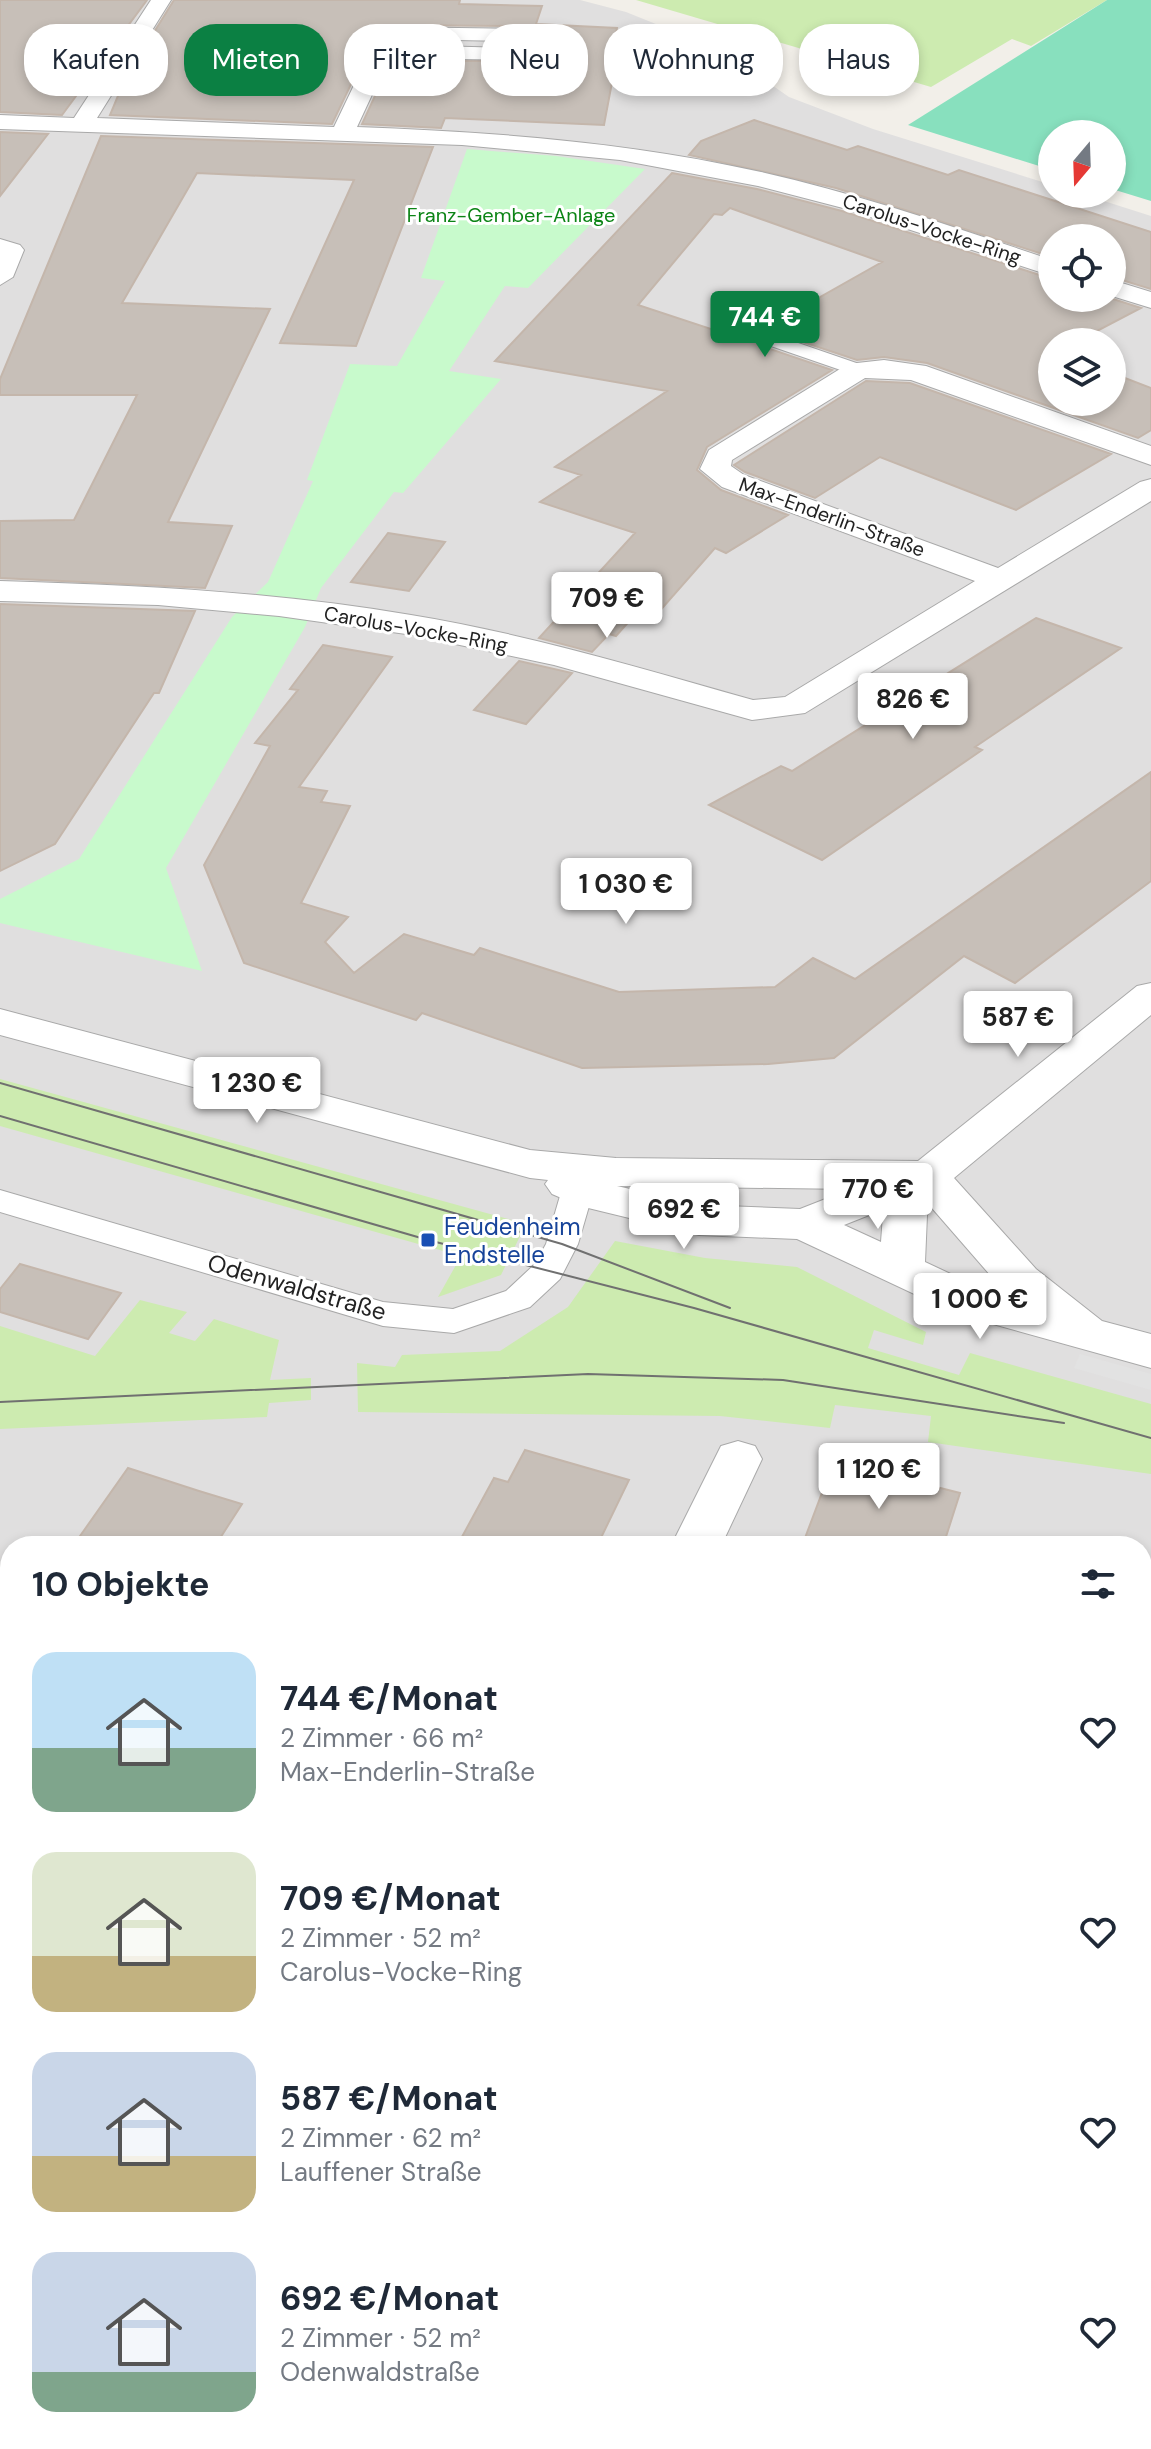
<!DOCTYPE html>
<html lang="de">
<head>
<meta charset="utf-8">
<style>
	body { margin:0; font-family:"DM Sans",sans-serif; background:#f6f6f7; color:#1f2937; height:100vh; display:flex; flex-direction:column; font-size:30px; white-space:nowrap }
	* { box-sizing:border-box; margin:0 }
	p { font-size:26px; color:#747a83 }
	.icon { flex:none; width:44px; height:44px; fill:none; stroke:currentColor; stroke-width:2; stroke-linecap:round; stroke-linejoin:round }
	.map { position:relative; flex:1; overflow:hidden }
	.side { position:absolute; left:0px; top:1536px; width:1152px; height:914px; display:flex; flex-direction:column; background:#fff; border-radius:32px 32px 0 0; box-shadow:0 4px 12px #0003 }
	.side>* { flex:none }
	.hud { position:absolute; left:24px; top:24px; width:1104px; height:72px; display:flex; gap:16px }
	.needle { width:52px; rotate:199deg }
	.fabs { position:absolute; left:1038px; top:120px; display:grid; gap:16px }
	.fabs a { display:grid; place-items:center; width:88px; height:88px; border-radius:50%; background:#fff; box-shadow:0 4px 12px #0003; font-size:40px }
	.price { position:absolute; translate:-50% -68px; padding:0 18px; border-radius:8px; background:#fff; color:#222; font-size:26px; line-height:52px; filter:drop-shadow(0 2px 4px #0008) }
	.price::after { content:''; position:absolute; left:50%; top:48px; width:24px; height:18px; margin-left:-12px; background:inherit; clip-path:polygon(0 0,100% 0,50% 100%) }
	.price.selected { background:#0b8043; color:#fff }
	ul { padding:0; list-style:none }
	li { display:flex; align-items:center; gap:24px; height:200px; padding:0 32px }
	li span { display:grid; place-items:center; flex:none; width:224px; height:160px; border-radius:24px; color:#555 }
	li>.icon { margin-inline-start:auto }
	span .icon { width:96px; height:96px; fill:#fffc; stroke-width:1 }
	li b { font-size:34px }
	h2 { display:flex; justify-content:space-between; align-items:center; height:96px; padding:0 32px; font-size:34px }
	.pill { padding:0 28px; border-radius:32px; background:#fff; box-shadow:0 4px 12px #0003; font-size:28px; line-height:72px }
	.pill.selected { background:#0b8043; color:#fff }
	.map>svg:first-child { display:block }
	.residential { fill:#e0dfdf; fill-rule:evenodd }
	.grass { fill:#cdebb0 }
	.park { fill:#c8facc }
	.pitch { fill:#88e0be }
	.parking { fill:#e2e2e2 }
	.building { fill:#c7bfb8; stroke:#c4b6ab; stroke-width:2; fill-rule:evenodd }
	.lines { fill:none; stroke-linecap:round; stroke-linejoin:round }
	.service-casing { stroke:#a9a9a9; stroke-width:2 }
	.minor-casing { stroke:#a9a9a9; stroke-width:2 }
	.service { fill:#fff; fill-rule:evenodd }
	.minor { fill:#fff; fill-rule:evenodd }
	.tram { stroke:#707070; stroke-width:2 }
	.transit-dot { fill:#1a4fb4; stroke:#fff; stroke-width:3 }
	.labels { text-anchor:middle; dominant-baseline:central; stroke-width:6; stroke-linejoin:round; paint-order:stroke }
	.far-park-label { font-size:20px; fill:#0c8416; stroke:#fff }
	.far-street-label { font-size:20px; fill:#222; stroke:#fff }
	.transit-label { font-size:24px; fill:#164399; stroke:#fff; text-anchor:start }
	.street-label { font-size:24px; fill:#222; stroke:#fff }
</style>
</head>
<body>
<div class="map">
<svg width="1151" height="2449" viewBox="0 0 1151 2449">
	<rect width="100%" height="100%" fill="#f2efe9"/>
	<path class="residential" d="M0,0h580l46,12 97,39 66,46 84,32 179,56v9h30l69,22v2233h-1151zM1052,238h60v60h-60zM1052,342h60v60h-60zM10,1546h1132v894h-1132z"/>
	<path class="grass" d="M636,0h471l-76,46 -19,-7 -81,48z
		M0,1079l526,145 -25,51 -63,22 23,-41 -461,-130z
		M615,1241l90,17 92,9 129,65 -3,13 -49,-15 -6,18 91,27 11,-22 181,51v70l-223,-32 3,-26 -96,-11 -5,23 -110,-12 -362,-4 -1,-49 38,4 7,-12 98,-4 68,-44z
		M140,1300l47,12 -18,21 26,8 19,-22 65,21 -9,40 41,-2v22l-42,3 -2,14 -267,12v-103l95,30z"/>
	<path class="park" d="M467,149l89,7 89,13 -117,119 -23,-2 -56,85 52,8 -98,114 -9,-1 -73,96 -16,39 -139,241 36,103 -202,-48v-24l79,-40 153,-242 36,-35 45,-101 -6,-1 43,-116 47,2 48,-85 -24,-3z"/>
	<path class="pitch" d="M1107,0h44v201l-39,-12v-55h-60v36l-144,-45z"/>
	<path class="parking" d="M1080,1354l71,20v16l-77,-22z"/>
	<path class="building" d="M0,0h147l-85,115 -62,-3z
		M174,0h286l-1,4 83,2 -6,18 81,4 -4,17h6l-15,80 -159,-7 -4,10 -79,-4 29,-63h139l10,-24 -21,-11 -133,-1 -12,11 -42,88 -222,-9 15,-36z
		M754,120l93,30 11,-4 90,29 11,-5 192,62v57l-39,-12v-39h-60v19l-216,-69 -147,-33 12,-14z
		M0,132l48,2 -48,62z
		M101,136l332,11 -77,199 -76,-3 74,-163 -157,-7 -75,130 148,6 -102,213 64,4 -27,62 -205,-10v-57l74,-1 63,-125h-137v-16z
		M672,173l85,16 85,22 210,68v19h58l31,10 -65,34h-24v60h60v-29l39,15v42l-13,8 -211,-75 -43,-6 -27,3 -84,-28 -11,8 5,8 65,22 -125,77 -10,23 24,20 67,25 -62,38 -11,-5 -57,65 -18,-4 -24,27 -7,-2 -17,18 -53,-14 96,-105 -95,-31 41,-27 -26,-8 112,-76 -172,-30zM730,208l152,54 -138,78 -106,-35 76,-91 8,1z
		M866,381l44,2 201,71 -95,56 -136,-53 -65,41 -70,-26 -11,-7z
		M388,533l57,9 -36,49 -58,-9z
		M0,604l195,7 -36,82h-5l-99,151 -55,27z
		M1036,618l85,30 -146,99 7,3 -160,110 -113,-55 72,-39 11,5z
		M323,645l69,12 -93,130 28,4 -6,11 29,4 -49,97 47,14 -23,25 29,31 50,-39 70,21 6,-7 139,44 156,-5 38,-29 42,21 296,-207v109l-136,102 -51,-27 -130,102 -66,6 -186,4 -160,-55 -6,7 -172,-57 -40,-98 66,-119 -15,-3 43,-53 -8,-1z
		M519,661l53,12 -46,51 -52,-14z
		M20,1264l101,29 -33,46 -88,-27v-23z
		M525,1450l104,30 -32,66h-140l37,-68 14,4z
		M834,1461l126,32 -17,53h-141z
		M128,1468l71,23 43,13 -27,42h-142z"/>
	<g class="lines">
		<defs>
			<path id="service" d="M775,335l90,31 3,4 -10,6 -90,-31 -3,-4z
				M578,1178l11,4 5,7 -16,55 -18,35 -30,28 -76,26 -71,-7 -383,-114v-22l383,112 70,7 53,-18 29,-27 11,-20 16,-55 5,-7z"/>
			<path id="minor" d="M151,0h20l-74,118 237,9 43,-90 11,-10 131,2 18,9 -8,20 -8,2 -132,-2 -32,69c136,5 271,15 404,45 99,22 195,56 291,88v16l-209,-68 -85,-22 -138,-26 -158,-15 -462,-16v-14l74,3zM400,39l114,2 -2,7 -117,-3z
				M0,239l20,6 4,5 -11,27 -13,8z
				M1112,280l39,12v16l-39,-12z
				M884,360l42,6 225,80v19l-240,-85 -46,-2 -133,82 -1,6 13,9 254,93 142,-86 11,-3v22l-346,212 -53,7 -198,-55 -141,-30 -134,-19 -121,-11 -158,-4v-20c138,4 275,11 411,34 116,19 229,53 342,85l32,-3 190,-116 -253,-94 -22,-18 9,-19 139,-86z
				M1151,983v32l-197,163 82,91 66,52 49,13v34l-194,-54 -160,-75 -98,-4 -119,-29 -28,-12 -7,-10 3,-4 -18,-2 -530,-143v-26l530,141 86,8 302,3 219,-175zM617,1186l234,3 -51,20 -101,-4zM931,1207l73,84 8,6 -25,-6 -62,-29 2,-47zM887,1208l-4,7 -2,27 -37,-17z
				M738,1441l17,5 7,13 -41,87h-50l50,-100z
				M10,1776v46l-10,1v-46z
				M1142,1823l9,2v48l-9,-2z
				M240,2440h67l-3,9h-68z"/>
		</defs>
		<use href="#service" class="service-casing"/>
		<use href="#minor" class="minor-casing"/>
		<use href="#service" class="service"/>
		<use href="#minor" class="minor"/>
		<path class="tram" d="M0,1083l562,161 168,64
			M0,1116l428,124 266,68 457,130
			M0,1402l588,-28 195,6 281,43"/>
	</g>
	<rect class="transit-dot" x="420" y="1232" width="16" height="16" rx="4"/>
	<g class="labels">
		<g class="far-park-label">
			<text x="511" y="215">Franz-Gember-Anlage</text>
		</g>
		<g class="far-street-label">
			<text transform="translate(932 229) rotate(18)">Carolus-Vocke-Ring</text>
			<text transform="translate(832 517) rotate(20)">Max-Enderlin-Straße</text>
			<text transform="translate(416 629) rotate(10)">Carolus-Vocke-Ring</text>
		</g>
		<g class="transit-label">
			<text x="444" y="1226">Feudenheim<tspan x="444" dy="28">Endstelle</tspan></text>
		</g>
		<g class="street-label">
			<text transform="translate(297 1287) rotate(16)">Odenwaldstraße</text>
		</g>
	</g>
</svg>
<div class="fabs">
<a><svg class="needle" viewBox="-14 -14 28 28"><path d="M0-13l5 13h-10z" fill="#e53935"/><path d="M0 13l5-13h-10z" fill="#747a83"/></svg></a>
<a><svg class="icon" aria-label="locate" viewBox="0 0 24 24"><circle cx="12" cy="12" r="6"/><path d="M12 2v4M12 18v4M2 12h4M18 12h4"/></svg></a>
<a><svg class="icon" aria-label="layers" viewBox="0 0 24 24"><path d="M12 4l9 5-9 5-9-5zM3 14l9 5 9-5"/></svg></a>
</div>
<b class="price selected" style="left:765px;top:359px">744 €</b>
<b class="price" style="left:607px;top:640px">709 €</b>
<b class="price" style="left:913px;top:741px">826 €</b>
<b class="price" style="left:626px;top:926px">1 030 €</b>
<b class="price" style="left:1018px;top:1059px">587 €</b>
<b class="price" style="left:257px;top:1125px">1 230 €</b>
<b class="price" style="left:878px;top:1231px">770 €</b>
<b class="price" style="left:684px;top:1251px">692 €</b>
<b class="price" style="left:980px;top:1341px">1 000 €</b>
<b class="price" style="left:879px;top:1511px">1 120 €</b>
<div class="hud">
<a class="pill">Kaufen</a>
<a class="pill selected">Mieten</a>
<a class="pill">Filter</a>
<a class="pill">Neu</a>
<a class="pill">Wohnung</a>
<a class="pill">Haus</a>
</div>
<section class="side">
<h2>10 Objekte<svg class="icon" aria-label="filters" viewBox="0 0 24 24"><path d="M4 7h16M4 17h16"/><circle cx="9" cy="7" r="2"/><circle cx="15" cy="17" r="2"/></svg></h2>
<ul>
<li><span style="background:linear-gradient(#bfe0f5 60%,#7fa58c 0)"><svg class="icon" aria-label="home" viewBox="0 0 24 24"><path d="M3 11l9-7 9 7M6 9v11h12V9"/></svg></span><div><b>744 €/Monat</b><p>2 Zimmer · 66 m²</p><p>Max-Enderlin-Straße</p></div><svg class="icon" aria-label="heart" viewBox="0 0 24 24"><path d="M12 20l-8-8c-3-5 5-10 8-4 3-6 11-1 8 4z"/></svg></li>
<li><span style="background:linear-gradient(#dfe7d0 65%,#c2b280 0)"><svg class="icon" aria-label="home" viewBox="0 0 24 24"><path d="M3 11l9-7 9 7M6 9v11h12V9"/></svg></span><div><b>709 €/Monat</b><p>2 Zimmer · 52 m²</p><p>Carolus-Vocke-Ring</p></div><svg class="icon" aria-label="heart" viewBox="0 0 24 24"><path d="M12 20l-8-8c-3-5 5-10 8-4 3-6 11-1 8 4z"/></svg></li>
<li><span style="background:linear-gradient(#c9d6e8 65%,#c2b280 0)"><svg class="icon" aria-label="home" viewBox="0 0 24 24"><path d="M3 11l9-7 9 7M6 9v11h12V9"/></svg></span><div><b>587 €/Monat</b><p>2 Zimmer · 62 m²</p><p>Lauffener Straße</p></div><svg class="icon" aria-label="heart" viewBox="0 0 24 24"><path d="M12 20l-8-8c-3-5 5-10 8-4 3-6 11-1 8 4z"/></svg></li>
<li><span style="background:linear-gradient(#c9d6e8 75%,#7fa58c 0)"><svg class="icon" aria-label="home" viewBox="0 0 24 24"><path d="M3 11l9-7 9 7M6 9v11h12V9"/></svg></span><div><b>692 €/Monat</b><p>2 Zimmer · 52 m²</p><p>Odenwaldstraße</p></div><svg class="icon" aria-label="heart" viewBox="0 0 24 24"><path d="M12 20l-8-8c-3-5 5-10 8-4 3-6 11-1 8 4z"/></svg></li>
</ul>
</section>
</div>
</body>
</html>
